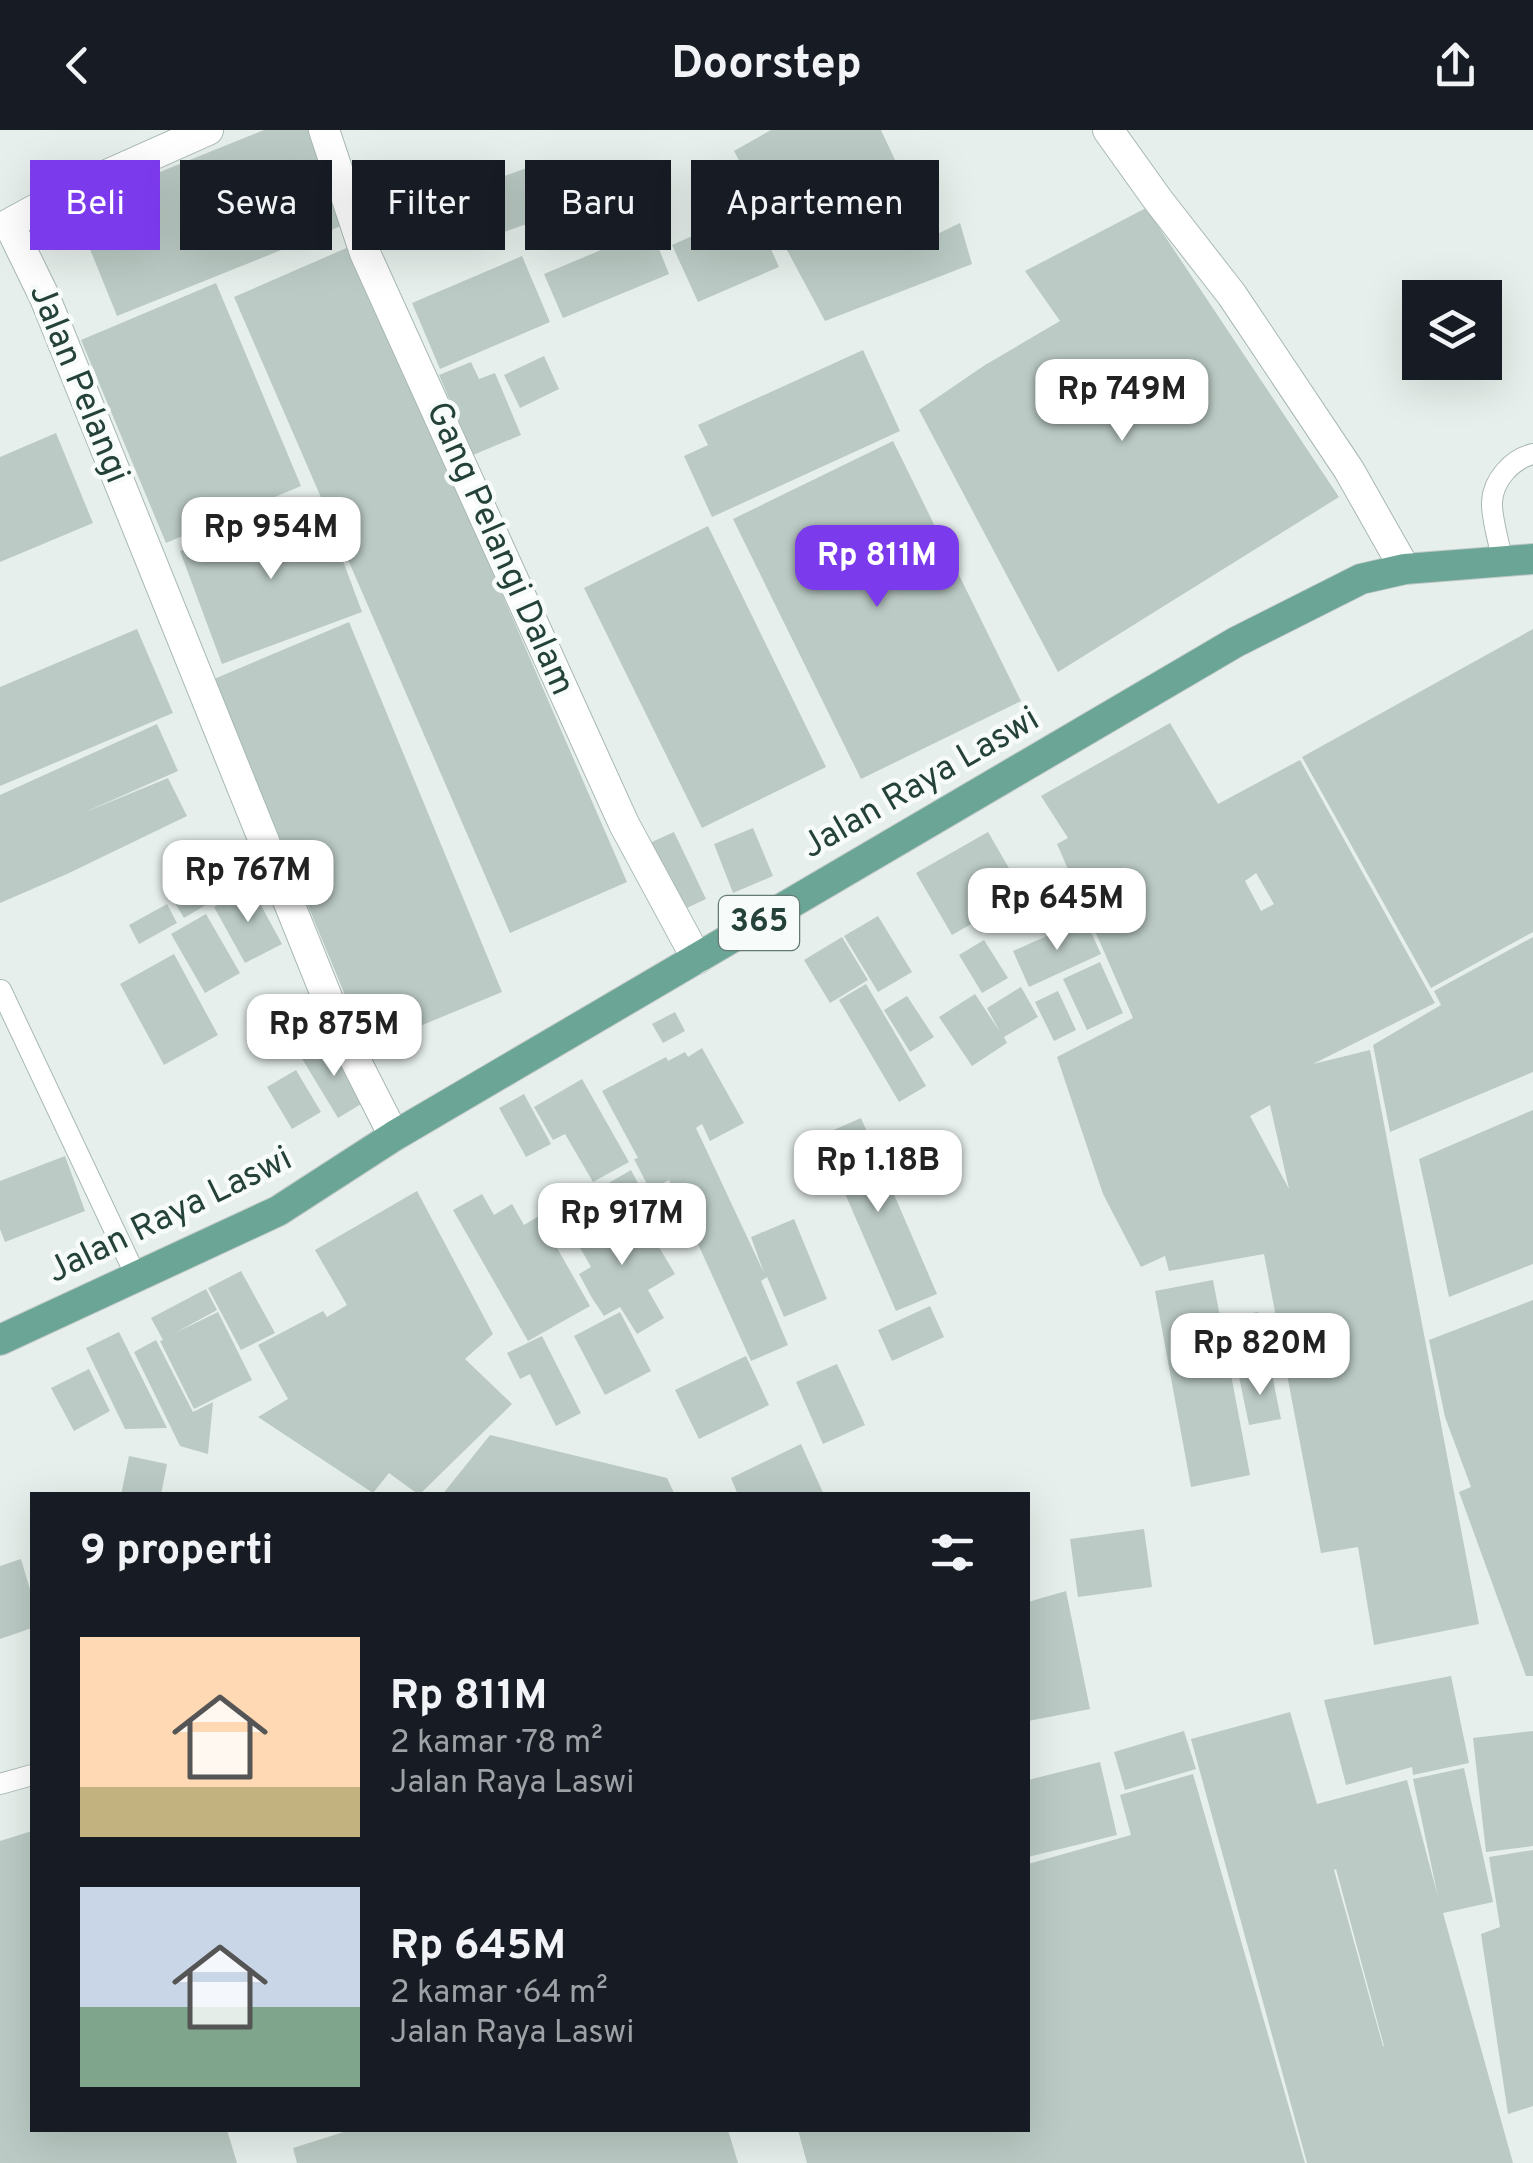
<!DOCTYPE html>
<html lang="id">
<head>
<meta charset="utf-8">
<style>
	body { margin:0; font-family:Overpass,sans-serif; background:#242831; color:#f1f3f6; height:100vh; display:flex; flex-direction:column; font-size:38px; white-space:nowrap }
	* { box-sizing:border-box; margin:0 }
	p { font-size:32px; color:#9ea1a6 }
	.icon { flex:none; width:55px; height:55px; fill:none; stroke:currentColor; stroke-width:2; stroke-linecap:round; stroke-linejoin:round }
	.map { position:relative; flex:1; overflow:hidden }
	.side { position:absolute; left:30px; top:1362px; width:1000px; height:640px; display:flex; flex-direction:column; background:#171b24; border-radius:0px; box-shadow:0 10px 40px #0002 }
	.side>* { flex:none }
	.top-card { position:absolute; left:30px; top:30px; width:1000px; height:90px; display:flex; gap:20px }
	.buttons { position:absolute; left:1402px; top:150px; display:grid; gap:20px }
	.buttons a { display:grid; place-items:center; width:100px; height:100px; border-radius:0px; background:#171b24; box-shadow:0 10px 40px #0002; font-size:50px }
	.price { position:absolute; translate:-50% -85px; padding:0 22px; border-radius:20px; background:#fff; color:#222; font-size:32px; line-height:65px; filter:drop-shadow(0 2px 5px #0008) }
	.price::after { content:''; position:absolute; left:50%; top:60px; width:30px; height:22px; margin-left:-15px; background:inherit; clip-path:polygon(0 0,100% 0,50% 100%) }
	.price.selected { background:#7c3aed; color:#fff }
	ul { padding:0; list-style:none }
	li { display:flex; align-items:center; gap:30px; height:250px; padding:0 50px }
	li span { display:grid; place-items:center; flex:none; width:280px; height:200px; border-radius:0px; color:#555 }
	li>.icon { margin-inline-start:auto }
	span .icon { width:120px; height:120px; fill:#fffc; stroke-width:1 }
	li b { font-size:42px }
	h2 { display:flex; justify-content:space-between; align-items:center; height:120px; padding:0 50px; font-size:42px }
	.chip { padding:0 35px; border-radius:0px; background:#171b24; box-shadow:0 10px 40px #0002; font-size:35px; line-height:90px }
	.chip.selected { background:#7c3aed; color:#fff }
	header { display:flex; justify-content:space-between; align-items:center; height:130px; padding:0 50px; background:#171b24; font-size:45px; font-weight:700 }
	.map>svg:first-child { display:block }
	.building { fill:#bbcac4; fill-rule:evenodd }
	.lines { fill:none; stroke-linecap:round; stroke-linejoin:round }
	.lane-casing { stroke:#a8b8b2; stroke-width:22 }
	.street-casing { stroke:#a8b8b2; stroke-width:32 }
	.primary-casing { stroke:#c2cac8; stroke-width:32 }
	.lane { stroke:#fff; stroke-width:20 }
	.street { stroke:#fff; stroke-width:30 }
	.primary { stroke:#6aa596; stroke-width:30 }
	.labels { text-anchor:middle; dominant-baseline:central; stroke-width:9; stroke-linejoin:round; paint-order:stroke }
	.shield { fill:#f7fbf9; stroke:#637a73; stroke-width:2.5 }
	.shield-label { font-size:32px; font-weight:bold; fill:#24423a }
	.street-label { font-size:35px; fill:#24423a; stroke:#f7fbf9 }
</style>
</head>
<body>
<header><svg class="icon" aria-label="back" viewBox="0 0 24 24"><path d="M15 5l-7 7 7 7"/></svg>Doorstep<svg class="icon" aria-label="share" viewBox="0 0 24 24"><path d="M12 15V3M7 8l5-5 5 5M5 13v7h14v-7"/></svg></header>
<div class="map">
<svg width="1533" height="2033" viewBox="0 0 1533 2033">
	<rect width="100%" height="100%" fill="#e6efeb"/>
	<path class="building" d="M264,0h45l37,94 -229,92 -44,-109z
		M771,0h110l50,107 29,-14 12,41 -147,57 -91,-170z
		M535,35l18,50 -49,17 -16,-50z
		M1146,78l193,289 -281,175 -139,-262 66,-45 75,-44 -35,-50z
		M753,79l26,58 -81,35 -26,-57z
		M651,99l18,45 -106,44 -19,-44z
		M351,116l276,636 -117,51 -276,-636z
		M522,126l28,66 -110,47 -28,-66z
		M216,153l85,203 -135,57 -85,-203z
		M863,220l37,81 -188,86 -28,-61 24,-11 -10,-20z
		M544,226l15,33 -39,19 -16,-33z
		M471,232l8,17 16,-6 26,62 -48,20 -34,-80z
		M56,303l37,90 -93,39v-105z
		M893,311l128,260 -160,78 -128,-260z
		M320,369l42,113 -140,52 -42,-113z
		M708,396l118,241 -124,61 -118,-240z
		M349,492l153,370 -135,56 -153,-369z
		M137,499l36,84 -173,73v-99z
		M1533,499v303l-102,56 -129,-231z
		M1170,593l48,81 82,-44 135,243 -122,61 57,-14 109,574 -105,21 -16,-98 -37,6 -57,-299 -95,17 -4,-15 -24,11 -38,-73 -46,-137 76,-39 -76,-174 11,-6 -27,-42zM1256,743l18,31 -13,7 -16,-30zM1270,975l19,84 -39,-73z
		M157,594l21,47 -95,42 85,-35 19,38 -120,58 -67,29v-108z
		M753,698l20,48 -40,17 -19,-49z
		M674,702l32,67 -32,15 -31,-68z
		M988,702l36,62 -72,41 -36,-62z
		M212,744l12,20 -40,24 -12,-20z
		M251,757l31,57 -37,19 -31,-56z
		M167,774l10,19 -38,21 -10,-19z
		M206,784l34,59 -35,20 -34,-59z
		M878,786l34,56 -34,20 -34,-56z
		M1085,789l16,35 -72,33 -16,-36z
		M842,807l26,43 -38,23 -26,-43z
		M1533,807v135l-143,60 -17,-87 68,-40 -7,-14z
		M984,810l24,38 -26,15 -23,-38z
		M174,824l44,81 -54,30 -44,-81z
		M1100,832l23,51 -36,17 -24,-51z
		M866,854l60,102 -27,16 -60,-102z
		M1021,857l17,30 -34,20 3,6 -35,23 -33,-49 36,-23 25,38 -13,-24z
		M1058,861l18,39 -22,11 -19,-39z
		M907,866l27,41 -24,15 -26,-42z
		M675,882l10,19 -22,12 -11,-19z
		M329,910l37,61 -28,17 -37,-61z
		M702,918l42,75 -34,18 -8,-17 -6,4 68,145 -13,-36 43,-18 33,80 -43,18 -17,-40 -6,4 27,64 -37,16 -82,-181 -19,10 -16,-31 4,-1 -36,-67 64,-34 2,4 17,-9 3,5z
		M296,940l25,42 -29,17 -25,-42z
		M582,949l47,83 -36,20 -28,-48 -12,6 -19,-33z
		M524,964l27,50 -25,13 -27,-49z
		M1533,980v154l-84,33 -30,-138z
		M861,988l76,176 -41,17 -76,-175z
		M65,1026l20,55 -80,31 -5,-13v-48z
		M631,1040l19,36 -24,13 -19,-35z
		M417,1061l76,143 -28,25 47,45 -93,91 -30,-22 -16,20 -115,-76 30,-18 -30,-54 65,-34 4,6 20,-12 -32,-55z
		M482,1064l12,21 18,-11 12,21 15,-9 51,90 -62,35 -75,-131z
		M614,1074l22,36 14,-8 25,42 -27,16 16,28 -27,16 -17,-27 -16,9 -12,-18 -13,-24 12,-7 -21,-37z
		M241,1141l34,62 -34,17 -33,-62z
		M1213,1150l37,195 -59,12 -36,-196z
		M206,1159l11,21 -42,23 43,-21 34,68 -58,29 -34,-68 3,-1 -12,-22z
		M1533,1170v376h-7l-67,-184 12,-5 -26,-70 -16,-77z
		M930,1176l14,31 -52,24 -14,-31z
		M620,1182l31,59 -46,24 -31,-59z
		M1258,1182l8,45 -34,7 -9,-46z
		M119,1202l48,96 -42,1 -39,-81z
		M542,1206l39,77 -25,13 -26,-52 -10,5 -13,-26z
		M156,1210l37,72 20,-10 -5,52 -28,-8 -46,-94z
		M746,1226l23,49 -70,34 -24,-49z
		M837,1234l28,61 -42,19 -27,-62z
		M89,1239l21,42 -36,20 -23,-43z
		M1271,1240l10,49 -32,6 -10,-48z
		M490,1305l177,43 8,17h-233z
		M801,1314l23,51h-86l-7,-17z
		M129,1326l38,8 -6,31h-40z
		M1144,1399l8,58 -74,10 -8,-58z
		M21,1429l11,37v32l-32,11v-73z
		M1066,1461l24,118 -62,12v-119z
		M1451,1546l18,87 -56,12 -1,-8 -66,18 -22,-85z
		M1290,1582l27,92 90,-24 31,117 -25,-118 51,-11 29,134 -50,11 70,250h-206l-116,-424zM1336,1739l48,177h-1l-49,-176z
		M1184,1601l12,38 -71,21 -11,-38z
		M1533,1601v115l-47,6 -13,-114z
		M1100,1632l17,73 -89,22v-77z
		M1193,1644l112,389h-498l-9,-33h230v-266l103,-29 -11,-40z
		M32,1701v299h195l10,33h-237v-322z
		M1533,1720v256l-25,8 -27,-180 19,-7 -11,-70z
		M350,2000h378l10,33h-441l-4,-15z"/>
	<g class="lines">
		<defs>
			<path id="lane" d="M1502,431c-2,-17 -11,-43 -10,-59 1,-22 20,-43 41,-48
				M1,860l135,286
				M0,1654l32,-9"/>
			<path id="street" d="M208,0l-144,64 -55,30 36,74 296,734 53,104
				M324,0l41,123 259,571 73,135
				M1108,0l50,70 74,95 117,175 56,99"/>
			<path id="primary" d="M0,1210l278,-129 116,-75 842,-494 125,-63 44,-10 128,-10"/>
		</defs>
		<use href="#lane" class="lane-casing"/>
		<use href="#street" class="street-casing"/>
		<use href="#primary" class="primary-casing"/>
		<use href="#lane" class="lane"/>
		<use href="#street" class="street"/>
		<use href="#primary" class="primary"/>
	</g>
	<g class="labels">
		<rect class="shield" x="719" y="766" width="80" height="54" rx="8"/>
		<g class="shield-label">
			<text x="759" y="793">365</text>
		</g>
		<g class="street-label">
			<text transform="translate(78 254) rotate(68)">Jalan Pelangi</text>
			<text transform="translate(499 419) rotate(66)">Gang Pelangi Dalam</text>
			<text transform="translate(921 654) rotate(-30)">Jalan Raya Laswi</text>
			<text transform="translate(170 1086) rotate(-26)">Jalan Raya Laswi</text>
		</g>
	</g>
</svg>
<div class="buttons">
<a><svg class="icon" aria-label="layers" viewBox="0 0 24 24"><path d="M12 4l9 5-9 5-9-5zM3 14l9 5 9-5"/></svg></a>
</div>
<b class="price" style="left:1122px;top:314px">Rp 749M</b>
<b class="price" style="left:271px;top:452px">Rp 954M</b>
<b class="price selected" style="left:877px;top:480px">Rp 811M</b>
<b class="price" style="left:248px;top:795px">Rp 767M</b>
<b class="price" style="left:1057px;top:823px">Rp 645M</b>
<b class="price" style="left:334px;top:949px">Rp 875M</b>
<b class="price" style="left:878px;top:1085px">Rp 1.18B</b>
<b class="price" style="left:622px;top:1138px">Rp 917M</b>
<b class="price" style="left:1260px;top:1268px">Rp 820M</b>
<div class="top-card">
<a class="chip selected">Beli</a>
<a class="chip">Sewa</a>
<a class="chip">Filter</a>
<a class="chip">Baru</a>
<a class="chip">Apartemen</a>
</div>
<section class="side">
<h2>9 properti<svg class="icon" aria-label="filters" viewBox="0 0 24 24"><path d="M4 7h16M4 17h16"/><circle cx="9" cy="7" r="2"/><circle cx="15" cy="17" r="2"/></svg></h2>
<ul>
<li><span style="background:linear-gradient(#ffd9b3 75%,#c2b280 0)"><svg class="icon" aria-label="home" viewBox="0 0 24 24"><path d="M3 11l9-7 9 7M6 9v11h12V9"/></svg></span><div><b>Rp 811M</b><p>2 kamar · 78 m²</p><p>Jalan Raya Laswi</p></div></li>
<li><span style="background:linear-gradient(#c9d6e8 60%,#7fa58c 0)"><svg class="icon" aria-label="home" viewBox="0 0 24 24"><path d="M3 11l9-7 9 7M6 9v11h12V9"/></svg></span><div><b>Rp 645M</b><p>2 kamar · 64 m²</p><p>Jalan Raya Laswi</p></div></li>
</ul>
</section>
</div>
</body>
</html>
